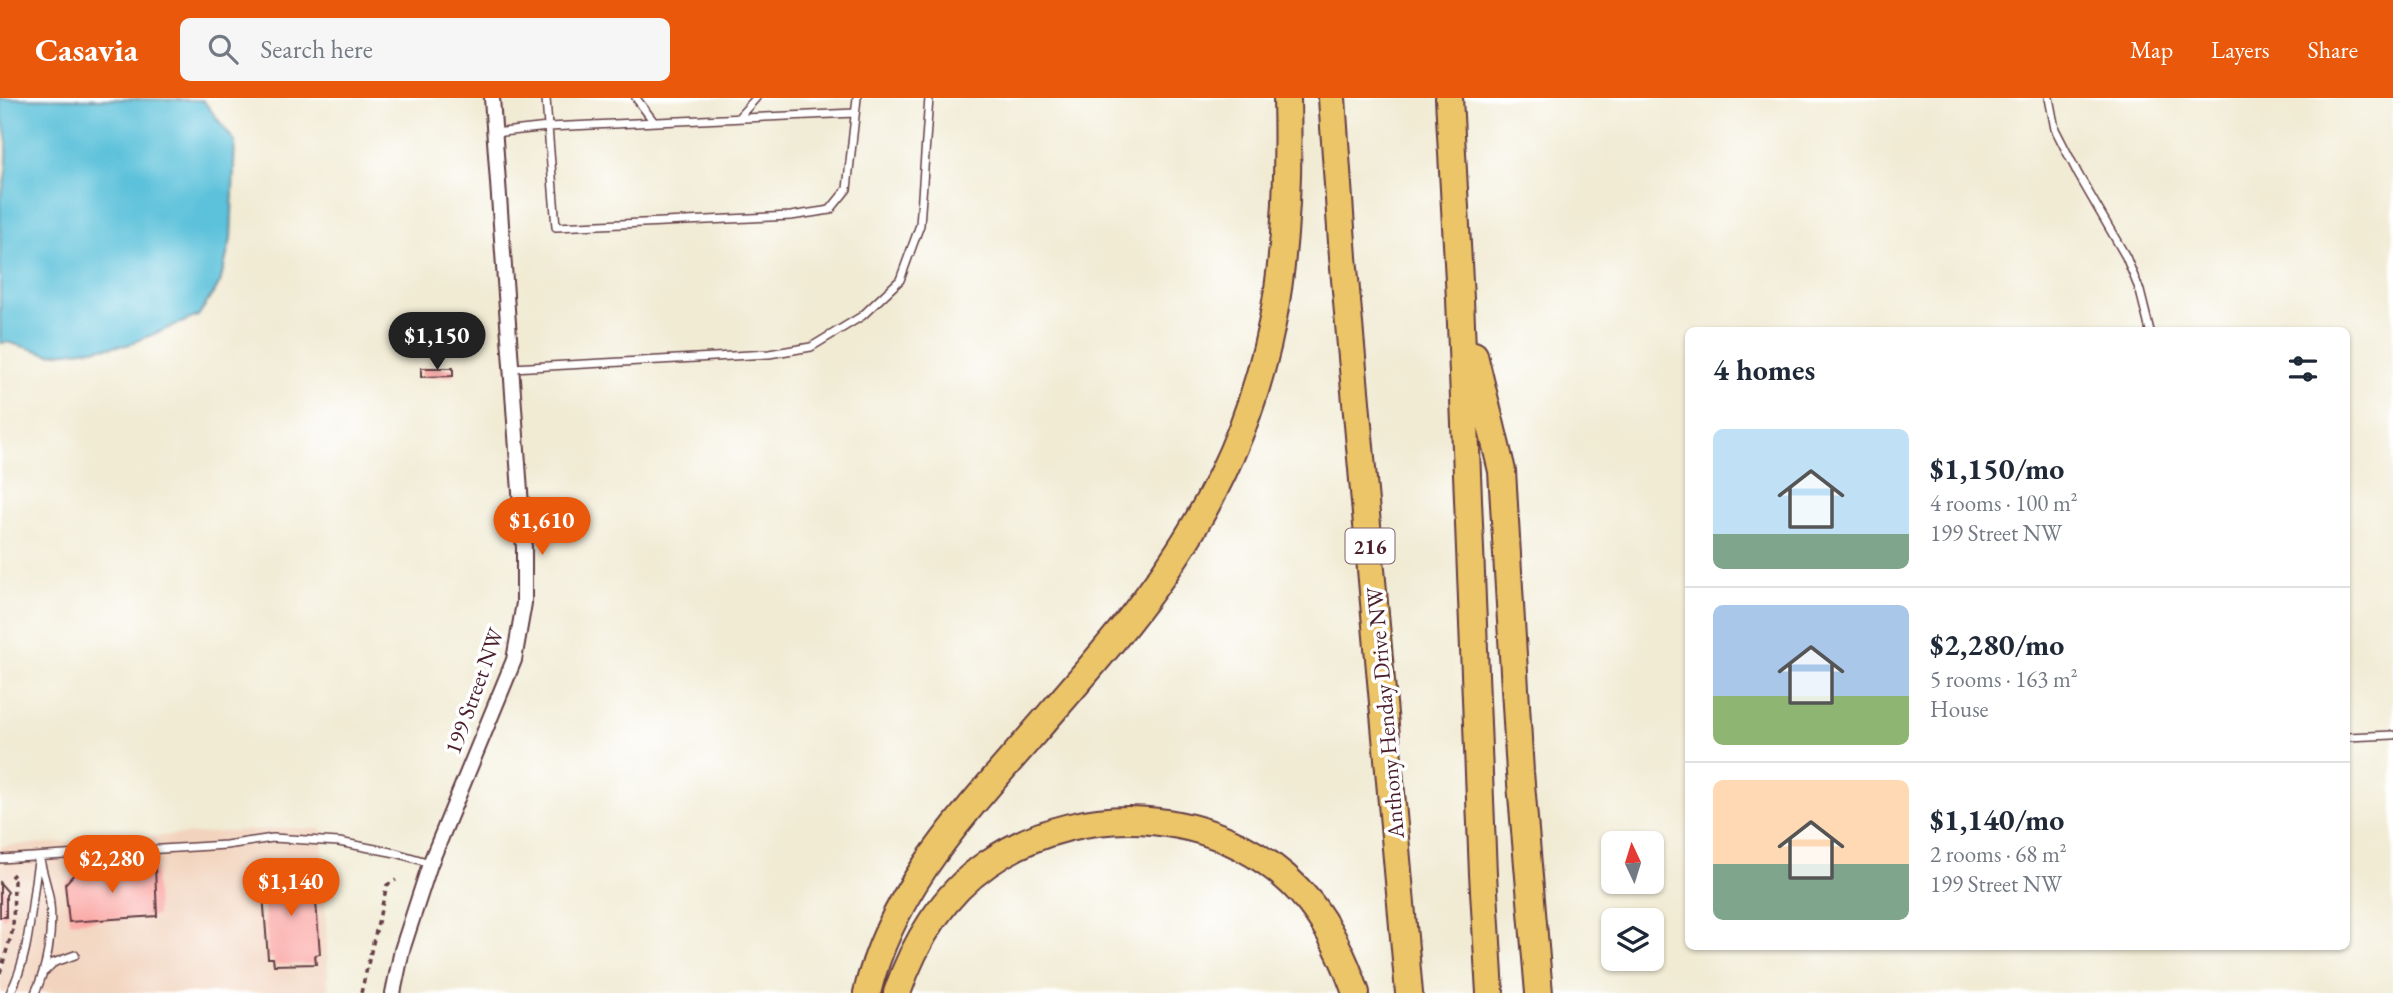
<!DOCTYPE html>
<html lang="en">
<head>
<meta charset="utf-8">
<style>
	body { margin:0; font-family:"EB Garamond",serif; background:#f6f6f7; color:#1f2937; height:100vh; display:flex; flex-direction:column; font-size:26px; white-space:nowrap }
	* { box-sizing:border-box; margin:0 }
	p { font-size:23px; color:#747a83 }
	.icon { flex:none; width:38px; height:38px; fill:none; stroke:currentColor; stroke-width:2; stroke-linecap:round; stroke-linejoin:round }
	.map { position:relative; flex:1; overflow:hidden }
	.sheet { position:absolute; left:1685px; top:229px; width:665px; height:623px; display:flex; flex-direction:column; background:#fff; border-radius:10px; box-shadow:0 2px 5px #0004 }
	.sheet>* { flex:none }
	.needle { width:46px; rotate:356deg }
	.tools { position:absolute; left:1601px; top:733px; display:grid; gap:14px }
	.tools a { display:grid; place-items:center; width:63px; height:63px; border-radius:10px; background:#fff; box-shadow:0 2px 5px #0004; font-size:35px }
	.price { position:absolute; translate:-50% -60px; padding:0 16px; border-radius:24px; background:#ea580c; color:#fff; font-size:23px; line-height:46px; filter:drop-shadow(0 2px 4px #0008) }
	.price::after { content:''; position:absolute; left:50%; top:42px; width:21px; height:16px; margin-left:-10px; background:inherit; clip-path:polygon(0 0,100% 0,50% 100%) }
	.price.current { background:#222; color:#fff }
	ul { padding:0; list-style:none }
	li { display:flex; align-items:center; gap:21px; height:175px; padding:0 28px }
	li+li { border-top:2px solid #e0e1e3 }
	li span { display:grid; place-items:center; flex:none; width:196px; height:140px; border-radius:10px; color:#555 }
	li>.icon { margin-inline-start:auto }
	span .icon { width:84px; height:84px; fill:#fffc; stroke-width:1 }
	li b { font-size:30px }
	h2 { display:flex; justify-content:space-between; align-items:center; height:84px; padding:0 28px; font-size:30px }
	header { display:flex; align-items:center; gap:42px; box-sizing:border-box; height:98px; padding:0 35px; background:#ea580c; color:#fff }
	header strong { font-size:33px }
	nav { display:flex; gap:38px; margin-inline-start:auto; font-size:24px }
	.search { width:490px; height:63px; background:#f6f6f7; display:flex; align-items:center; gap:18px; box-sizing:border-box; padding:0 24px; border-radius:10px; color:#747a83; font-size:26px }
	.map>svg:first-child { display:block }
	.built { fill:#f2d4be }
	.water { fill:#5cc1da; stroke:#537082; stroke-width:2 }
	.building { fill:#faa19e }
	.lines { fill:none; stroke-linecap:round; stroke-linejoin:round }
	.lane-casing { stroke:#633e44; stroke-width:10 }
	.street-casing { stroke:#633e44; stroke-width:18 }
	.highway-casing { stroke:#633e44; stroke-width:30 }
	.path { stroke:#633e44; stroke-width:3.5; stroke-dasharray:5 5; stroke-linecap:butt }
	.lane { stroke:#fff; stroke-width:7 }
	.street { stroke:#fff; stroke-width:14 }
	.highway { stroke:#ecc569; stroke-width:26 }
	.labels { text-anchor:middle; dominant-baseline:central; stroke-width:7; stroke-linejoin:round; paint-order:stroke }
	.shield { fill:#fff; stroke:#80626b; stroke-width:2 }
	.shield-label { font-size:21px; font-weight:bold; fill:#4a1f2b }
	.street-label { font-size:23px; fill:#4a1f2b; stroke:#fff }
</style>
</head>
<body>
<header>
<strong>Casavia</strong>
<div class="search"><svg class="icon" aria-label="search" viewBox="0 0 24 24"><circle cx="10" cy="10" r="6"/><path d="M15 15l6 6"/></svg>Search here</div>
<nav><a>Map</a><a>Layers</a><a>Share</a></nav>
</header>
<div class="map">
<svg width="2393" height="895" viewBox="0 0 2393 895">
	<rect width="100%" height="100%" fill="#fff"/>
	<filter id="ink" filterUnits="userSpaceOnUse"><feTurbulence type="fractalNoise" baseFrequency=".0143" numOctaves="2"/><feDisplacementMap in="SourceGraphic" scale="14" xChannelSelector="R" yChannelSelector="G"/><feConvolveMatrix kernelMatrix="1 2 1 2 8 2 1 2 1" color-interpolation-filters="sRGB"/></filter>
	<filter id="wash" filterUnits="userSpaceOnUse"><feTurbulence type="fractalNoise" baseFrequency=".00686" numOctaves="4" result="noise"/><feDisplacementMap in="SourceGraphic" scale="28" xChannelSelector="R" yChannelSelector="G"/><feGaussianBlur stdDeviation="1.57" result="paint"/><feColorMatrix in="noise" values="0 0 0 0 0 0 0 0 0 0 0 0 0 0 0 0 0 1.4 0 .05"/><feComposite in="paint" operator="in"/></filter>
	<g filter="url(#wash)">
		<rect width="100%" height="100%" fill="#f1ebd4"/>
		<path class="built" d="M284,730l38,1 7,164h-329v-147z"/>
		<path class="water" d="M0,0l203,2 32,42 -4,97 -11,44 -22,33 -71,29 -78,9 -42,-12 -7,1v-145c6,-18 8,-36 7,-55 -2,-16 -7,-28 -7,-45z"/>
		<g id="blocks">
			<path class="building" d="M421,270h32v8l-32,1z
				M155,769l2,49 -88,6 -4,-38 12,-13 2,2z
				M308,772v6h6l6,78 -5,1 1,9 -42,1 -1,-7h-5l-6,-77 5,-1v-8z
				M0,785l8,9 -2,3v22h-6z"/>
		</g>
	</g>
	<g filter="url(#ink)">
		<use href="#blocks" fill-opacity="0" stroke="#633e44" stroke-width="2"/>
		<g class="lines">
			<defs>
				<path id="lane" d="M546,0l2,29 307,-14
					M636,0l18,24
					M2049,0l6,31 23,45 48,83 14,34 10,40
					M738,20l18,-20
					M494,35l54,-6 8,100 235,-11 39,-6 17,-21 10,-91
					M512,270l257,-14 42,-7 51,-31 38,-36 20,-55 9,-127
					M2347,639l46,-2
					M0,761l226,-14 47,-7 66,4 57,11 34,10
					M45,873l8,-8 22,-8
					M10,895c22,-41 20,-91 29,-136
					M35,895c12,-25 18,-60 15,-89 -1,-14 -7,-29 -10,-44"/>
				<path id="street" d="M393,895l9,-43 28,-86 84,-204 10,-57v-55l-32,-450"/>
				<path id="highway" d="M1332,0l11,159 66,736
					M1449,0l11,201 23,575 7,119
					M1474,257l28,116 18,301 19,221
					M867,895c25,-105 98,-180 166,-259 56,-65 115,-130 159,-204 84,-139 99,-273 95,-432
					M897,895c17,-50 46,-98 90,-129 98,-69 246,-57 323,39 22,28 35,58 46,90"/>
			</defs>
			<use href="#lane" class="lane-casing"/>
			<use href="#street" class="street-casing"/>
			<use href="#highway" class="highway-casing"/>
			<path class="path" d="M0,875l13,-44 1,-48 -4,-3 4,-4
				M361,895l26,-108 9,-5"/>
			<use href="#lane" class="lane"/>
			<use href="#street" class="street"/>
			<use href="#highway" class="highway"/>
		</g>
	</g>
	<g class="labels">
		<rect class="shield" x="1345.5" y="430.5" width="49" height="35" rx="5"/>
		<g class="shield-label">
			<text x="1370" y="448">216</text>
		</g>
		<g class="street-label">
			<text transform="translate(474 593) rotate(-70)">199 Street NW</text>
			<text transform="translate(1385 615) rotate(-95)">Anthony Henday Drive NW</text>
		</g>
	</g>
</svg>
<div class="tools">
<a><svg class="needle" viewBox="-14 -14 28 28"><path d="M0-13l5 13h-10z" fill="#e53935"/><path d="M0 13l5-13h-10z" fill="#747a83"/></svg></a>
<a><svg class="icon" aria-label="layers" viewBox="0 0 24 24"><path d="M12 4l9 5-9 5-9-5zM3 14l9 5 9-5"/></svg></a>
</div>
<b class="price current" style="left:437px;top:274px">$1,150</b>
<b class="price" style="left:542px;top:459px">$1,610</b>
<b class="price" style="left:112px;top:797px">$2,280</b>
<b class="price" style="left:291px;top:820px">$1,140</b>
<section class="sheet">
<h2>4 homes<svg class="icon" aria-label="filters" viewBox="0 0 24 24"><path d="M4 7h16M4 17h16"/><circle cx="9" cy="7" r="2"/><circle cx="15" cy="17" r="2"/></svg></h2>
<ul>
<li><span style="background:linear-gradient(#bfe0f5 75%,#7fa58c 0)"><svg class="icon" aria-label="home" viewBox="0 0 24 24"><path d="M3 11l9-7 9 7M6 9v11h12V9"/></svg></span><div><b>$1,150/mo</b><p>4 rooms · 100 m²</p><p>199 Street NW</p></div></li>
<li><span style="background:linear-gradient(#a9c7e8 65%,#8fb573 0)"><svg class="icon" aria-label="home" viewBox="0 0 24 24"><path d="M3 11l9-7 9 7M6 9v11h12V9"/></svg></span><div><b>$2,280/mo</b><p>5 rooms · 163 m²</p><p>House</p></div></li>
<li><span style="background:linear-gradient(#ffd9b3 60%,#7fa58c 0)"><svg class="icon" aria-label="home" viewBox="0 0 24 24"><path d="M3 11l9-7 9 7M6 9v11h12V9"/></svg></span><div><b>$1,140/mo</b><p>2 rooms · 68 m²</p><p>199 Street NW</p></div></li>
</ul>
</section>
</div>
</body>
</html>
